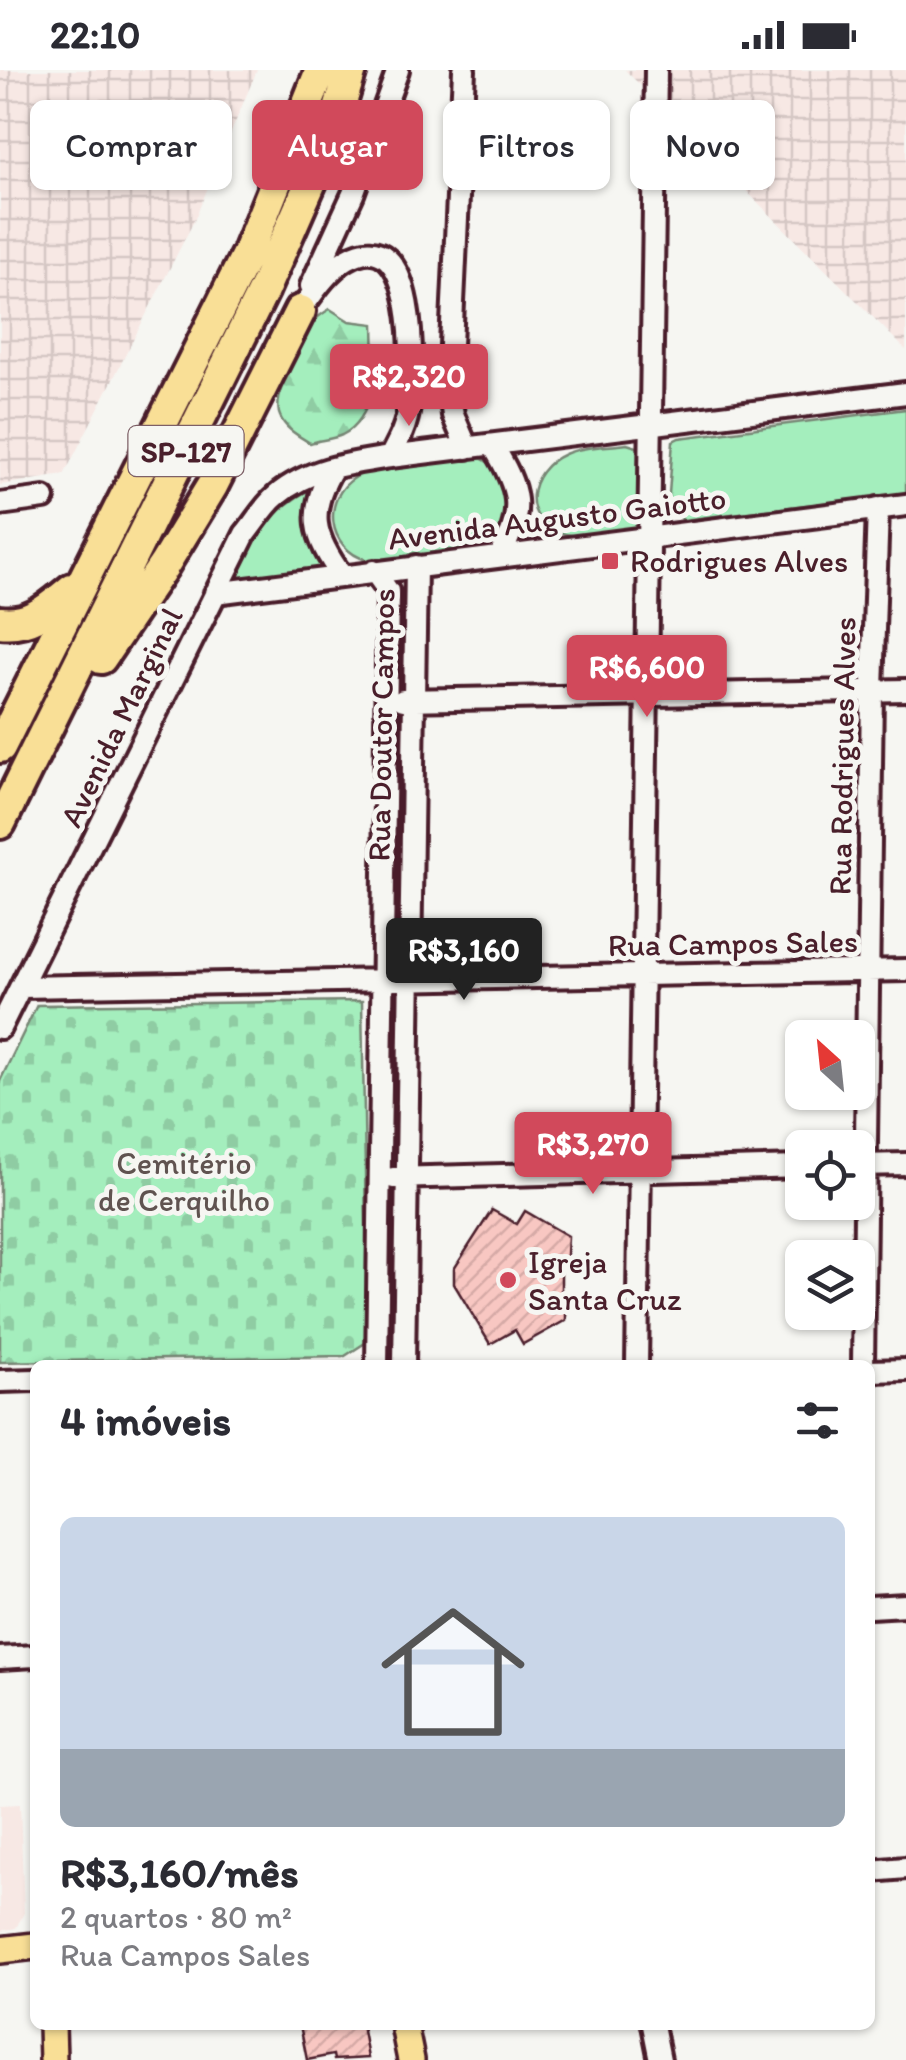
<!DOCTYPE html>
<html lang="pt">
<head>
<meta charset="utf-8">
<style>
	body { margin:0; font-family:Itim,sans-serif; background:#f7f7f7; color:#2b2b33; height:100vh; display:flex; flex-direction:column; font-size:38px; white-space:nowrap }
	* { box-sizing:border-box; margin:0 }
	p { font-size:32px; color:#7c7c81 }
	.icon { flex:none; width:55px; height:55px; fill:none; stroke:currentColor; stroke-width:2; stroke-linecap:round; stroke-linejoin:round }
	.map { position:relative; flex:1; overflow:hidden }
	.details { position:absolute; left:30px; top:1290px; width:845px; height:670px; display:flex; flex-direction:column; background:#fff; border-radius:15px; box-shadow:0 2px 8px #0004 }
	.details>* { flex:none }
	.top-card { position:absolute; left:30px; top:30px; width:848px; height:90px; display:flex; gap:20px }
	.needle { width:65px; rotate:333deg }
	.controls { position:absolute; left:785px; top:950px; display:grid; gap:20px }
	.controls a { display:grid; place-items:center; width:90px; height:90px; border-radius:15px; background:#fff; box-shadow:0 2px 8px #0004; font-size:50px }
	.price { position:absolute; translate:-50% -85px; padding:0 22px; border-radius:10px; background:#d1495b; color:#fff; font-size:32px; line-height:65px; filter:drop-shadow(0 2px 5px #0008) }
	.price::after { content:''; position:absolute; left:50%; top:60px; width:30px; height:22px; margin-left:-15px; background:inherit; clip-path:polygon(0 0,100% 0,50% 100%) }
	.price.active { background:#222; color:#fff }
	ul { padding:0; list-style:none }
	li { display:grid; align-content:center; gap:20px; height:530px; padding:0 30px }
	li span { display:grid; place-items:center; height:310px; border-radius:15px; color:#555 }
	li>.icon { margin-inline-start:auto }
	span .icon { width:180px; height:180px; fill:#fffc; stroke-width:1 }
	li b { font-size:42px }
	h2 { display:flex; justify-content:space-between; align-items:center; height:120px; padding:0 30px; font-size:42px }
	.pill { padding:0 35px; border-radius:15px; background:#fff; box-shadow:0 2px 8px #0004; font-size:35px; line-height:90px }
	.pill.active { background:#d1495b; color:#fff }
	.status { display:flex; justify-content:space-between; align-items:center; height:70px; padding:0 50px; background:#fff; direction:ltr }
	.status svg { height:28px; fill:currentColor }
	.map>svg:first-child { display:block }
	.built { fill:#f7e8e4 }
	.industrial { fill:url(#industrial-grid) }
	.grass { fill:#a4eebd; stroke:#778674; stroke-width:2.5 }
	.forest { fill:url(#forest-firs); stroke:#778674; stroke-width:2.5 }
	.cemetery { fill:url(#cemetery-stones); stroke:#778674; stroke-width:2.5 }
	.building { fill:url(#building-hatch); stroke:#4a1f2b; stroke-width:2.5 }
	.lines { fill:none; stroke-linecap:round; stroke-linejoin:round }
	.minor-casing { stroke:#4a1f2b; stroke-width:28 }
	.major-casing { stroke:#4a1f2b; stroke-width:32 }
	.highway-casing { stroke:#4a1f2b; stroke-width:38 }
	.minor { stroke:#f6f6f2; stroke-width:20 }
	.major { stroke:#f9df96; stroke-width:25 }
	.highway { stroke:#f9df96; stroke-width:30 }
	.poi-dot { fill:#d1495b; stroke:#f6f6f2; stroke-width:4 }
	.labels { text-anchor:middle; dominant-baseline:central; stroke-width:10; stroke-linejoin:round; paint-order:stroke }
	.shield { fill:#f6f6f2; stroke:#7e6067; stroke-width:2.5 }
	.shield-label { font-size:30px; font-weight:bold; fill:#4a1f2b }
	.street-label { font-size:32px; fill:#4a1f2b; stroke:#f6f6f2 }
	.poi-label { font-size:32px; fill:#4a1f2b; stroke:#f6f6f2; text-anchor:start }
	.park-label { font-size:32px; fill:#605350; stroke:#f6f6f2 }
</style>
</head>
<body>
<div class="status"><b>22:10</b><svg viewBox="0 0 49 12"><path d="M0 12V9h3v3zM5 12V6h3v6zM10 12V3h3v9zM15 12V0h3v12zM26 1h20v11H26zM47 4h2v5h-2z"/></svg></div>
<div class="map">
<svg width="906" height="1990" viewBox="0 0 906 1990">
	<defs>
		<pattern id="industrial-grid" width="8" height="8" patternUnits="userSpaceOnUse" patternTransform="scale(2.5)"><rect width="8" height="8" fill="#f7e8e4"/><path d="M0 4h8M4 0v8" fill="none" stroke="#d5c7c4"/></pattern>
		<pattern id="forest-firs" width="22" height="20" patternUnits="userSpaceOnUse" patternTransform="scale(2.5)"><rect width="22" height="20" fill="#a4eebd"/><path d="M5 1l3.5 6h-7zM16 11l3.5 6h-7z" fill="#8fcca3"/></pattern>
		<pattern id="cemetery-stones" width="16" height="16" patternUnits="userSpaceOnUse" patternTransform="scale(2.5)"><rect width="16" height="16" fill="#a4eebd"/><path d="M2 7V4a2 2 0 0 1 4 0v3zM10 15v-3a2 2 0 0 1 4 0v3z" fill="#8fcca3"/></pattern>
		<pattern id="building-hatch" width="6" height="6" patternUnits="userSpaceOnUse" patternTransform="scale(2.5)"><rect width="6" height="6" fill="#f8c7c2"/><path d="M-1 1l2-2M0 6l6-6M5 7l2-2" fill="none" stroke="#d6aaa7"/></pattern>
	</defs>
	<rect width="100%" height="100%" fill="#f6f6f2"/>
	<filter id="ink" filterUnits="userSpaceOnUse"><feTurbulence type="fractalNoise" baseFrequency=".01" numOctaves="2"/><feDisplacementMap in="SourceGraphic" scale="20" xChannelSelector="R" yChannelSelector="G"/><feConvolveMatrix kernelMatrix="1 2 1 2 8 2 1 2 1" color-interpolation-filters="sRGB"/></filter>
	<g filter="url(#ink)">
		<path class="built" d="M20,1734l4,109 -8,15 -16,3v-126z"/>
		<path class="industrial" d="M0,0h257l-63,151 -130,254 -64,10z
			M625,0h281v280z"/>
		<path class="grass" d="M906,339v84l-223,27 -15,-13 5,-66 6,-3z
			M627,374l16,5 -2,75 -5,5c-22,3 -50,11 -71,5 -47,-12 -39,-63 0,-80 17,-8 42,-7 62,-10z
			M477,386c16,8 31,20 31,40 0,9 2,22 -2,30 -13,25 -83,28 -109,32 -10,2 -21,5 -30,2 -40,-11 -46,-62 -11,-83 29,-19 86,-17 121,-21z
			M309,420l4,1 12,78 -81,13 -8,-2 -2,-6c17,-37 39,-64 75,-84z"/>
		<path class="forest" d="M330,239l19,12 25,3c1,35 5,92 -32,111 -9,4 -22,5 -32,8 -11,-7 -25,-14 -30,-27 -9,-19 22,-82 36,-97 4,-4 9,-7 14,-10z"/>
		<path class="cemetery" d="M362,931l6,340 -23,15 -345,6v-281l37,-76z"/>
		<path class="building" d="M492,1140l25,14 8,-13 43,25 -1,19 -6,11v24l5,10v20l-43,24 -8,-14 -25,14 -36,-60v-15z
			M300,1955h62l6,33 -34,2 -1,-5 -26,5z"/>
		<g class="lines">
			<defs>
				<path id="minor" d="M464,0l-15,317 4,28 14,33
					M311,216l42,-92 45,-124
					M300,241c13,-18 27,-40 47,-52 72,-42 66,112 62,147 -2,19 -10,34 -19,51
					M493,376c26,42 33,65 7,109
					M333,398c-26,44 -20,68 9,108
					M0,434l44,-6
					M374,501l14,20 -11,774
					M215,523l691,-88
					M403,630l503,-10
					M22,917l884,-17
					M0,958l245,-494c10,-12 19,-28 31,-38 31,-27 75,-33 114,-39l516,-64
					M858,1095l48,-1
					M393,1108l409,-11
					M404,1295l12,-799
					M637,1295l19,-1295
					M863,1295l9,-675 6,-182
					M870,1301l36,-1
					M0,1311l35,-1
					M870,1537l36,-2
					M0,1588l35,-2
					M870,1801l36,-3
					M653,1955l7,35"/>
				<path id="major" d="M0,1880l35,-4
					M52,1955l1,35
					M404,1955l7,35"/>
				<path id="highway" d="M0,552c31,4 50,-15 72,-33
					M101,588l63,-93 48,-79 88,-175
					M0,677l248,-495 73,-182
					M0,753l264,-534 67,-153 20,-66"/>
			</defs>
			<use href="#minor" class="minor-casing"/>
			<use href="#major" class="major-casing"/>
			<use href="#highway" class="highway-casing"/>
			<use href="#minor" class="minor"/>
			<use href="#major" class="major"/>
			<use href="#highway" class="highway"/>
		</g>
	</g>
	<g class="poi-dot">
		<rect x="600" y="481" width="20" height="20" rx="5"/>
		<circle cx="508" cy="1210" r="10"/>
	</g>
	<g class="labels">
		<rect class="shield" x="128.5" y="356" width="115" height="50" rx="8"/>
		<g class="shield-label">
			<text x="186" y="381">SP-127</text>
		</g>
		<g class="street-label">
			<text transform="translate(557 448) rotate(-7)">Avenida Augusto Gaiotto</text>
			<text transform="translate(121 647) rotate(-64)">Avenida Marginal</text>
			<text transform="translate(381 655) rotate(-89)">Rua Doutor Campos</text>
			<text transform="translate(842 686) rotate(-89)">Rua Rodrigues Alves</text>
			<text transform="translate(733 873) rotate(-1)">Rua Campos Sales</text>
		</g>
		<g class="poi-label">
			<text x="630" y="491">Rodrigues Alves</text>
			<text x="528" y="1192">Igreja<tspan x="528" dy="37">Santa Cruz</tspan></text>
		</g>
		<g class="park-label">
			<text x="184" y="1093">Cemitério<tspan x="184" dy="37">de Cerquilho</tspan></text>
		</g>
	</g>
</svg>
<div class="controls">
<a><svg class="needle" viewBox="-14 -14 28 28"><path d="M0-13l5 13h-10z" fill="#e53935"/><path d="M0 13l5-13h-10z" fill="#7c7c81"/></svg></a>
<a><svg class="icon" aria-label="locate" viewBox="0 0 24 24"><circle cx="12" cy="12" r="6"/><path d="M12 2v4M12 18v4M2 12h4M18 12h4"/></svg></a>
<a><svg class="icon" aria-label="layers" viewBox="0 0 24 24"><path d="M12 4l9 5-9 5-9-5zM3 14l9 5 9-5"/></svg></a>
</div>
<b class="price" style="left:409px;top:359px">R$2,320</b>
<b class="price" style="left:647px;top:650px">R$6,600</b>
<b class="price active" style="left:464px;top:933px">R$3,160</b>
<b class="price" style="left:593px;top:1127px">R$3,270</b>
<div class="top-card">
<a class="pill">Comprar</a>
<a class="pill active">Alugar</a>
<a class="pill">Filtros</a>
<a class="pill">Novo</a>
</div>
<section class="details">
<h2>4 imóveis<svg class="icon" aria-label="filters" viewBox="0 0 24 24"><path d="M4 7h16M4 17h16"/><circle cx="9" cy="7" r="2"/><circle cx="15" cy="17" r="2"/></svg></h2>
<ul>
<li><span style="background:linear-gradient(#c9d6e8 75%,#9aa5b1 0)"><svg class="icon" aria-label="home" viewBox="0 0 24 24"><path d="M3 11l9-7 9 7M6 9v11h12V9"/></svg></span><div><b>R$3,160/mês</b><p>2 quartos · 80 m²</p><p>Rua Campos Sales</p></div></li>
</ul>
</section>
</div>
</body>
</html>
